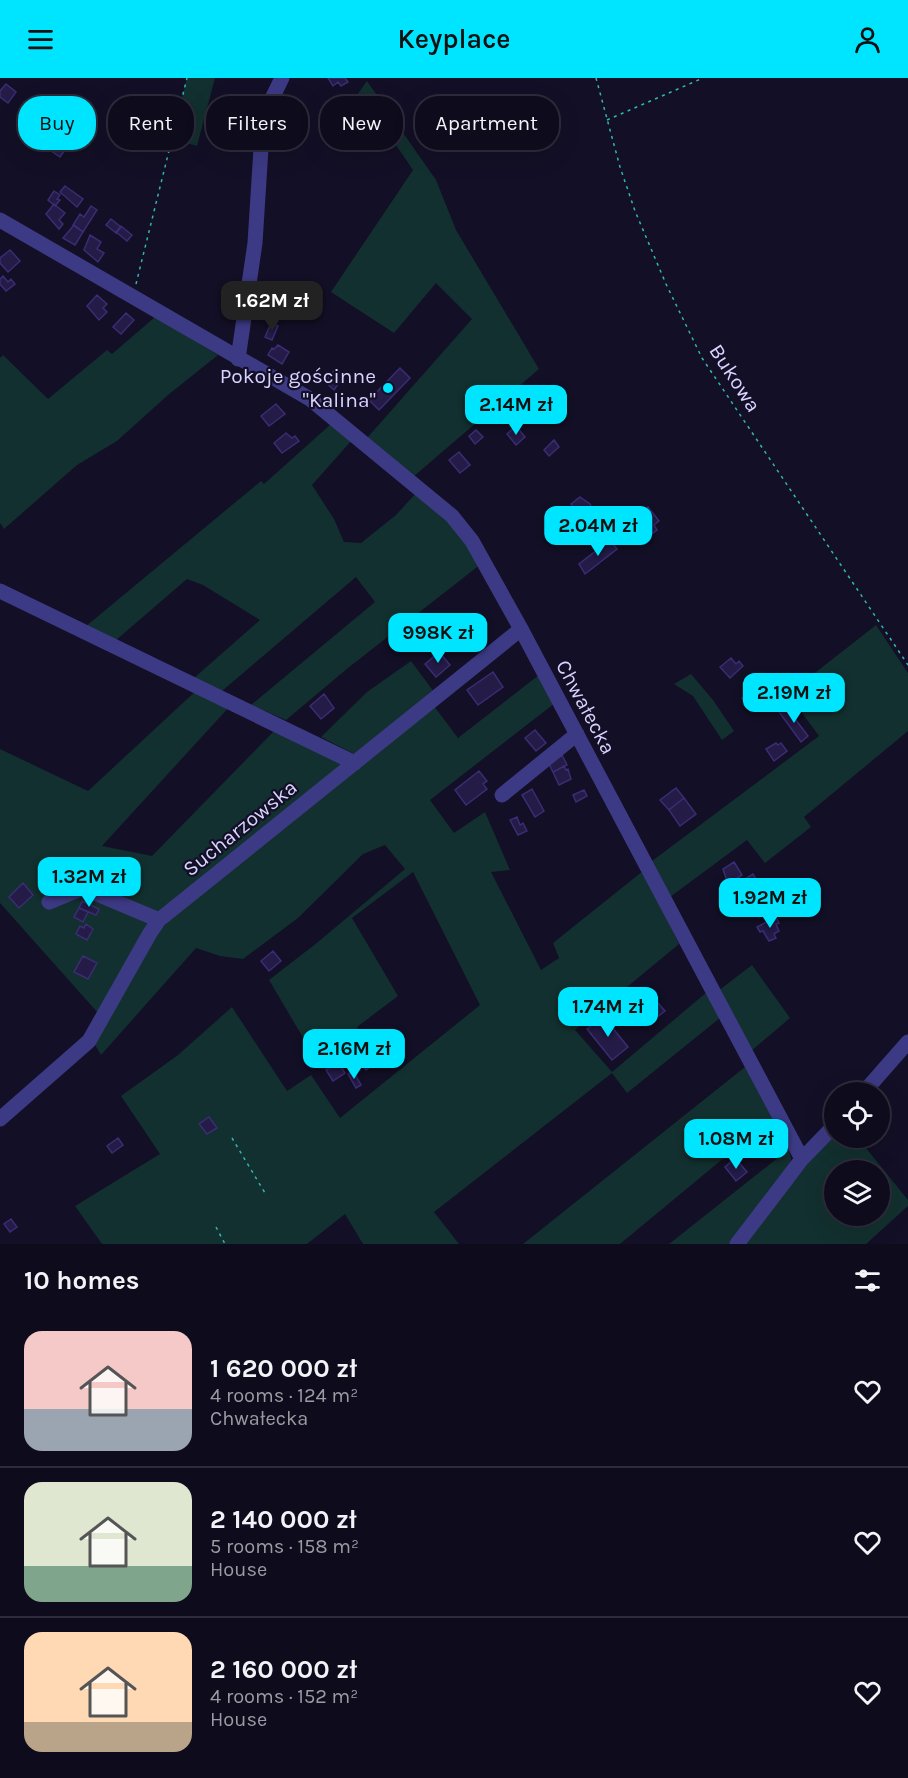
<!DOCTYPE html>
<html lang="en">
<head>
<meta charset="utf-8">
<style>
	body { margin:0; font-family:Karla,sans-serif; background:#1c1929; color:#f1f3f6; height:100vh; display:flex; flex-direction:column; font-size:22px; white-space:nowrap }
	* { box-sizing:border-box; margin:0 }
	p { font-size:20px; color:#9b9ba3 }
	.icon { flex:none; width:33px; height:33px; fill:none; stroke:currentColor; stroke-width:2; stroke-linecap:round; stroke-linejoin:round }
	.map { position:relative; height:1166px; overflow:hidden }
	.drawer { display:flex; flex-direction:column; background:#0e0b1c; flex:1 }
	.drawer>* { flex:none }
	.banner { position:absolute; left:18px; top:18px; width:600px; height:54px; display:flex; gap:12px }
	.fabs { position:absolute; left:824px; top:1004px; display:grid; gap:12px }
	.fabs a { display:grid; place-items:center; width:66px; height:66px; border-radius:50%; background:#0e0b1c; box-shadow:0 6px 24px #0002,0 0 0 2px #2e2b3b; font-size:30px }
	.price { position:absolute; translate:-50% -51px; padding:0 14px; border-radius:12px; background:#00e5ff; color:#111; font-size:20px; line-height:39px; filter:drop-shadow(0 2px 3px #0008) }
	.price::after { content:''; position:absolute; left:50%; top:36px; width:18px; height:14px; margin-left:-9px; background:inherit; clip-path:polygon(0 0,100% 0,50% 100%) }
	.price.on { background:#222; color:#fff }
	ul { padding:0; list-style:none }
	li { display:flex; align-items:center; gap:18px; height:150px; padding:0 24px }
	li+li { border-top:2px solid #2e2b3b }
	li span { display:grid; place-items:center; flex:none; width:168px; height:120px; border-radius:18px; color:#555 }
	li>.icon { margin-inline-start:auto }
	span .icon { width:72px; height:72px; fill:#fffc; stroke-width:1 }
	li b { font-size:26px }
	h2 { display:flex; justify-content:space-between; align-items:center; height:72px; padding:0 24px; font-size:26px }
	.pill { padding:0 21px; border-radius:24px; background:#0e0b1c; box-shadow:0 6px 24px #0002,0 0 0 2px #2e2b3b; font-size:21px; line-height:54px }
	.pill.on { background:#00e5ff; color:#111 }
	header { display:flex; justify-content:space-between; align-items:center; height:78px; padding:0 24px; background:#00e5ff; color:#111; font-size:27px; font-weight:600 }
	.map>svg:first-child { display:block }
	.green { fill:#12302f; fill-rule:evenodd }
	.building { fill:#241b47; stroke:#3b2d73; stroke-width:1.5 }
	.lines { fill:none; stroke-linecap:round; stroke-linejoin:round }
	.path { stroke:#2fb8b0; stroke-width:1.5; stroke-dasharray:3 4.5; stroke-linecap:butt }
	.minor { stroke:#3d3a85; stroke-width:15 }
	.poi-dot { fill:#00e5ff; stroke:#130f26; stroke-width:2 }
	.labels { text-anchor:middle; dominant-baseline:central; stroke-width:4.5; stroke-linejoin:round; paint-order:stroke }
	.poi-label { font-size:21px; fill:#d9d4ff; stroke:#130f26; text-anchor:end }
	.street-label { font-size:21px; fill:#d9d4ff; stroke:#130f26 }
</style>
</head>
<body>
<header><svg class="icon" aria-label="menu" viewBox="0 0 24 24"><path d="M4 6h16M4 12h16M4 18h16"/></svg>Keyplace<svg class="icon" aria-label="person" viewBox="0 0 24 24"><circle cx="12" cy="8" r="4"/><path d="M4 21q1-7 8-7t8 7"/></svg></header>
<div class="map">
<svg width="908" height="1166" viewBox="0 0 908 1166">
	<rect width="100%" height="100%" fill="#130f26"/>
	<path class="green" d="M187,0h28l-18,68 -25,-7z
		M367,3l69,99 20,50 83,139 -126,108 -46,-39 105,-119 -36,-36 -42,50 -63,-41 82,-122 -24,-35 -41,-27z
		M155,239l63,38 -50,40 -51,46 -40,24 -73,64 -4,-6v-165l3,-3 45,44 59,-49 5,4z
		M331,346l21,16 -40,45 22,34 10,23 17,1 35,-28 20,-22 41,34 24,37 -133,104 -62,52 -35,-15 124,-103 -19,-25 -134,114 -28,-13 66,-58 -57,-35 -16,-6 -72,62 -30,-14 176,-146 3,3z
		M876,547l32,48v58l-104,86 7,10 -46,36 -18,-23 -77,57 -18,-36 167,-125 -31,-42z
		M411,583l23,31 -78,63 -35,-18 46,-45z
		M691,596l22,26 21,31 -12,9 -29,-44 -19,-12z
		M539,597l16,28 -125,97 24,33 31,-21 25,58 -19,2 50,98 18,-12 -6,-15 90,-72 36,73 -104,86 37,42 95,-80 13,26 -93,75 -15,-20 -178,139 25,32h-96l-18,-30 -38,30h-205l-27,-38 85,-52 -39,-58 57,-41 54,-48 55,84 24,-16 29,43 140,-113 -67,-133 -61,46 46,78 -41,31 5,11 -41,30 -52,-88 49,-38 87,-73 -20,-24 -22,9 -65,64 -55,41 -23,-3 -24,-8 -95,107 -7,-12 58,-103 19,-22 263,-212 24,32z
		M199,610l31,18 -128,140 50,10 125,-128 71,35 -178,142 -72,108 -98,-110v-154l88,42z
		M752,887l38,53 -40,34 -32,-61z
		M745,989l27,51 -152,126h-97z
		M834,1054v5h23l51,63v6l-42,38h-124zM834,1092h45v45h-45z
		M789,1071l3,15 -60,80h-63z"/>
	<path class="building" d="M328,0h17l3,4 -7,4 -3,-4 -5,4z
		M6,6l10,8 -8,11 -8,-6v-6z
		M52,57l15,12 -7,10 -16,-11 2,-6z
		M65,108l18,13 -6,8 -17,-15z
		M54,113l6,4 -3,4 3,1 -5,6 -7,-6z
		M54,126l11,9 -6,7 4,4 -4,5 -13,-15z
		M91,128l6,4 -14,22 -10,-7 7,-11 4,3z
		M111,141l10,8 -5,6 -10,-8z
		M74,147l9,7 -8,13 -12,-7z
		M121,148l11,9 -5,6 -11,-9z
		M90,157l11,7 -4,7 7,4 -6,9 -14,-12z
		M10,172l10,11 -12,11 -8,-9v-5z
		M3,198l5,6 3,-3 4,5 -9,7 -6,-7v-5z
		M97,217l10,9 -4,4 4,4 -8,8 -12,-14z
		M126,235l8,7 -13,14 -8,-7z
		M271,245l7,3 -6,14 -7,-3z
		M278,267l11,7 -7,12 -14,-9 4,-7 2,1z
		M400,290l10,10 -31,32 -10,-10z
		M335,291l9,7 -10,14 -9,-8z
		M276,326l9,10 -16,12 -8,-10z
		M516,348l9,11 -9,8 -9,-11z
		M476,352l7,7 -8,7 -6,-8z
		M286,355l6,5 3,-2 4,5 -17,12 -8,-10z
		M554,362l5,7 -10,9 -5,-6z
		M459,374l11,13 -10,8 -11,-13z
		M580,419l10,7 4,10 -9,7 -14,-17z
		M648,429l11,14 -5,4 3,5 -15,11 -2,-3 -3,2 -12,-15z
		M610,462l7,9 -32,25 -6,-10z
		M455,555l7,9 -10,8 -7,-8z
		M439,574l11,13 -14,12 -11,-13z
		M731,580l5,6 3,-3 4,5 -13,12 -10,-11z
		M493,594l10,15 -25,18 -11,-15z
		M758,609l6,9 -17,10 -5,-8z
		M324,616l10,14 -13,11 -11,-13z
		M786,629l22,29 -7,6 -22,-30z
		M535,652l11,13 -10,8 -11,-13z
		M776,665l2,2 3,-2 6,8 -13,10 -8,-12z
		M562,677l5,10 -14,7 -5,-10z
		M564,688l2,4 2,-1 3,10 -12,6 -6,-13z
		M479,693l8,10 -4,3 4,5 -21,16 -11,-15z
		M676,710l8,10 -15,12 -9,-10z
		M532,711l12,22 -9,6 -13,-22z
		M584,712l3,6 -11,6 -3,-7z
		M684,720l12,16 -16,12 -11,-16z
		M517,739l3,8 3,-2 4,8 -9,4 -8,-15z
		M734,784l8,13 -14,9 -5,-15z
		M753,796l12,22 -8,4 -12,-21z
		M23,805l10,12 -14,13 -10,-11z
		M750,816l6,10 -5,3 -1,-2 -11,9 -6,-11z
		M82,823l17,8 -3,6 -17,-7z
		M79,830l9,4 -5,10 -9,-5z
		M776,839l3,6 -3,1 3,7 -5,3 2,4 -7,3 -6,-10 -3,1 -3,-5z
		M86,846l7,5 -6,11 -11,-6 4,-8 4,2z
		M273,873l8,10 -12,10 -8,-10z
		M83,878l14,7 -9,16 -14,-7z
		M657,924l8,9 -15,12 -8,-9z
		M603,938l25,31 -16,13 -25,-31z
		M369,978l5,8 -8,6 -6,-8z
		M338,984l7,11 -12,8 -7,-11z
		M353,993l8,14 -5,3 -8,-14z
		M209,1039l8,11 -10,6 -8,-10z
		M118,1060l5,7 -11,8 -5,-7z
		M735,1080l12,14 -11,9 -11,-14z
		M11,1141l6,8 -7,5 -6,-8z"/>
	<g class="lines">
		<path class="path" d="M596,0l24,89 15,44 31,73 36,74 206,307
			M607,42l96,-42
			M136,206l51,-206
			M232,1060l33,55
			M216,1149l9,17"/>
		<path class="minor" d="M0,142l310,179 142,117 20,25 49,88 281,530
			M238,281l17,-116 8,-126 19,-39
			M0,513l355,172
			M502,717l75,-61
			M49,824l34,-14 76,32
			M864,1014l44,-50
			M0,1041l89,-78 61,-108 9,-13 362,-291
			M737,1166l65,-85 32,-33"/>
	</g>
	<circle class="poi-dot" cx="388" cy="310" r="6"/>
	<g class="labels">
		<g class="poi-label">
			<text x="376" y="298">Pokoje gościnne<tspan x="376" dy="24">"Kalina"</tspan></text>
		</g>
		<g class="street-label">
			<text transform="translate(735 300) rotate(57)">Bukowa</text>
			<text transform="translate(586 629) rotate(62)">Chwałecka</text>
			<text transform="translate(240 750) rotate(-39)">Sucharzowska</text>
		</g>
	</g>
</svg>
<div class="fabs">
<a><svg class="icon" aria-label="locate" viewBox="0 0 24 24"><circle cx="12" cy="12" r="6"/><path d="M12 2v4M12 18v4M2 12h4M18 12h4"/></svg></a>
<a><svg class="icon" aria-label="layers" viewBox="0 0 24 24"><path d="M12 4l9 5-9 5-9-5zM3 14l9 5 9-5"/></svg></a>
</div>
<b class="price on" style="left:272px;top:254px">1.62M zł</b>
<b class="price" style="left:516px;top:358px">2.14M zł</b>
<b class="price" style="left:598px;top:479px">2.04M zł</b>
<b class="price" style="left:438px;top:586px">998K zł</b>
<b class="price" style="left:794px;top:646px">2.19M zł</b>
<b class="price" style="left:89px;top:830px">1.32M zł</b>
<b class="price" style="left:770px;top:851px">1.92M zł</b>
<b class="price" style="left:608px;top:960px">1.74M zł</b>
<b class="price" style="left:354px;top:1002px">2.16M zł</b>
<b class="price" style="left:736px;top:1092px">1.08M zł</b>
<div class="banner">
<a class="pill on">Buy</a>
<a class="pill">Rent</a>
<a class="pill">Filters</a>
<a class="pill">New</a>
<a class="pill">Apartment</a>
</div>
</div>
<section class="drawer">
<h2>10 homes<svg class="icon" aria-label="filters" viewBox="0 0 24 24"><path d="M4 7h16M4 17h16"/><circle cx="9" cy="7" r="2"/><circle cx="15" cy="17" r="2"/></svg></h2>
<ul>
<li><span style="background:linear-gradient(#f6c9c9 65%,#9aa5b1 0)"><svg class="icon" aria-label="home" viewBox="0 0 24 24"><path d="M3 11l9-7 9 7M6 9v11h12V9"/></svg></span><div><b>1 620 000 zł</b><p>4 rooms · 124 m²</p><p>Chwałecka</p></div><svg class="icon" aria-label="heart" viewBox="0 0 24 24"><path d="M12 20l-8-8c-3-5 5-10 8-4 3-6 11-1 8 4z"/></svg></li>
<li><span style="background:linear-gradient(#dfe7d0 70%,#7fa58c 0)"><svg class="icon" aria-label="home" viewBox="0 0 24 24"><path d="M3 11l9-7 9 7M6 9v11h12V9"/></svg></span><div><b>2 140 000 zł</b><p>5 rooms · 158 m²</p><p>House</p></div><svg class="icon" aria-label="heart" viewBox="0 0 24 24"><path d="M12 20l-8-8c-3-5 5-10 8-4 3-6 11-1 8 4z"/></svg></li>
<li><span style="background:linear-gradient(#ffd9b3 75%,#b9a48a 0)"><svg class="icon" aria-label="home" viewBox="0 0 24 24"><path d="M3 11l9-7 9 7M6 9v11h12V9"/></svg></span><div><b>2 160 000 zł</b><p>4 rooms · 152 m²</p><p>House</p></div><svg class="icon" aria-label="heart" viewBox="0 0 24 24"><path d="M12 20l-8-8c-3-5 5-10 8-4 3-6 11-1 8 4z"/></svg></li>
</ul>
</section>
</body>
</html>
